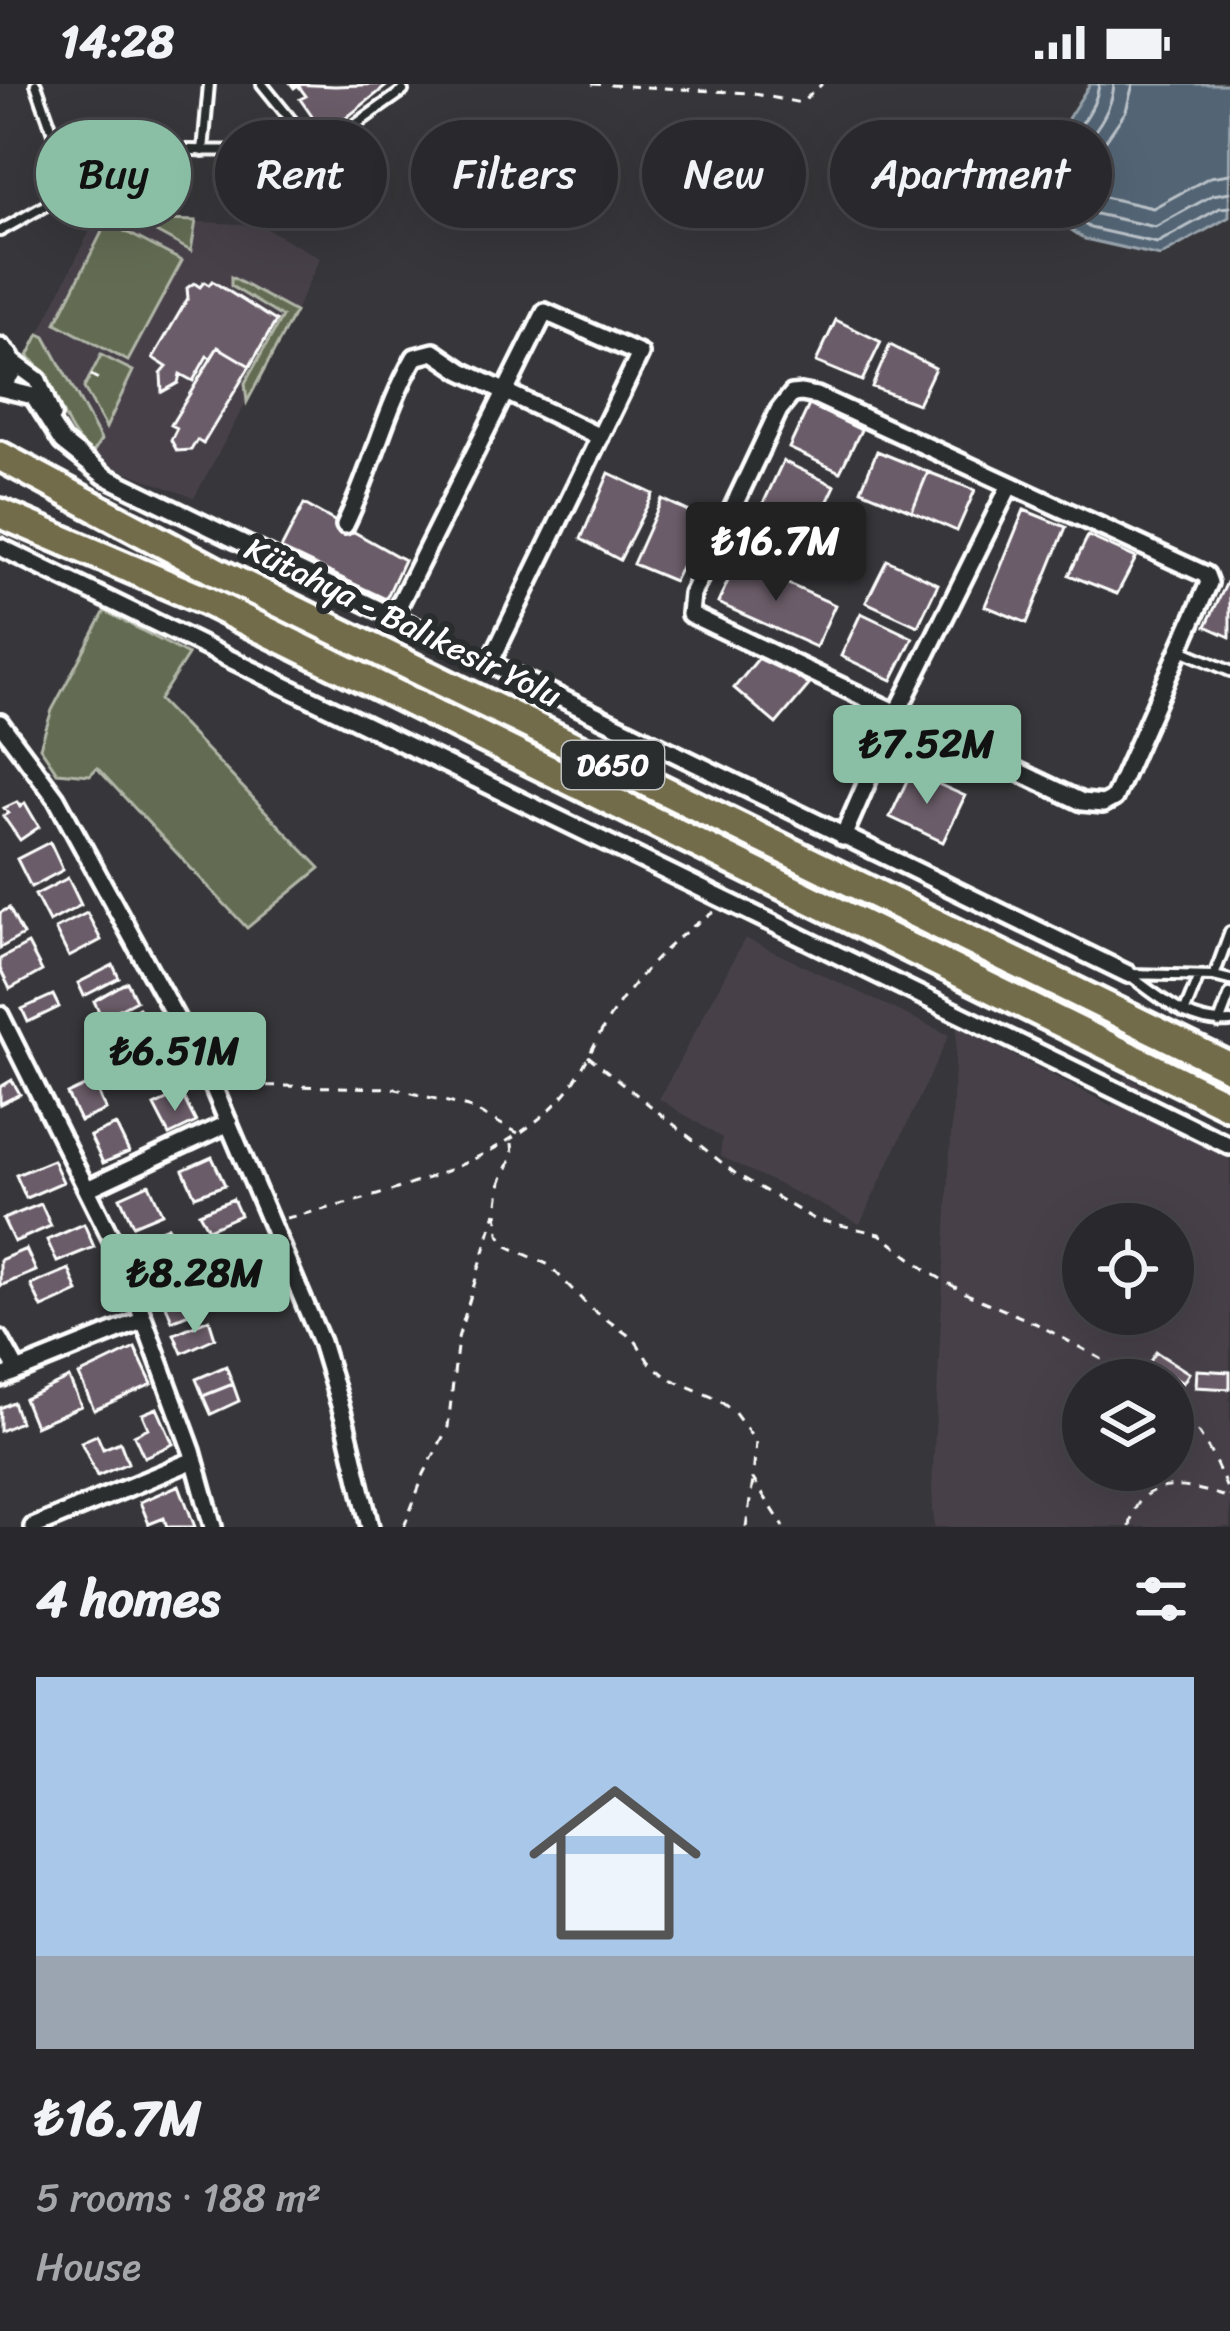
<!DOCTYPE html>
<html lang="en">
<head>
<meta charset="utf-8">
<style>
	body { margin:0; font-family:Sriracha,sans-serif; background:#313034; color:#f1f3f6; height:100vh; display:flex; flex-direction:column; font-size:45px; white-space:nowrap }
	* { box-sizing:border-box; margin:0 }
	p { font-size:39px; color:#a5a6a9 }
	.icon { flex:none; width:66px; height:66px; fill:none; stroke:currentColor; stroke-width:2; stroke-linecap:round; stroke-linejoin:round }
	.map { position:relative; height:1443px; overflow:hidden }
	.side { display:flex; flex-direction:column; background:#29282c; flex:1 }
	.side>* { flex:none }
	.hud { position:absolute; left:36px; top:36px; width:1158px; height:108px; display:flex; gap:24px }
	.tools { position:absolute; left:1062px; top:1119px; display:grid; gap:24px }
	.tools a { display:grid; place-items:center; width:132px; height:132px; border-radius:50%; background:#29282c; box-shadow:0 12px 48px #0002,0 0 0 3px #454448; font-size:60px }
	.price { position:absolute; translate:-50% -102px; padding:0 27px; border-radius:12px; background:#8abfa5; color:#111; font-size:39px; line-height:78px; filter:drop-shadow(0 3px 6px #0008) }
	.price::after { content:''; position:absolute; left:50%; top:72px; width:36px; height:27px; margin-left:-18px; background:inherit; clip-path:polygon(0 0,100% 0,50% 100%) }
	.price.on { background:#222; color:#fff }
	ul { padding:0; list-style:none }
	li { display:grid; align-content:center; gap:24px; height:636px; padding:0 36px }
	li span { display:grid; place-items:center; height:372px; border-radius:0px; color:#555 }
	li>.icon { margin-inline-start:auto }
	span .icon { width:216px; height:216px; fill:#fffc; stroke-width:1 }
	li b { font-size:51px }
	h2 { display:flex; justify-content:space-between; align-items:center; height:144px; padding:0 36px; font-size:51px }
	.chip { padding:0 42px; border-radius:54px; background:#29282c; box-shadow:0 12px 48px #0002,0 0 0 3px #454448; font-size:42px; line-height:108px }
	.chip.on { background:#8abfa5; color:#111 }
	.status { display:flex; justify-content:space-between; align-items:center; height:84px; padding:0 60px; background:#29282c; direction:ltr }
	.status svg { height:33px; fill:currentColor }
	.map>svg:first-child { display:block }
	.built { fill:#464148; fill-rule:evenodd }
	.green { fill:#636c52; stroke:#b1b6a8; stroke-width:3 }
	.water { fill:#536575; stroke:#98a3ac; stroke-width:3 }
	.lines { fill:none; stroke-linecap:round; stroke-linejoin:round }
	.shore { stroke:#bac1c8; stroke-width:3 }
	.building { fill:#6a5c68; stroke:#fff; stroke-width:3 }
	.lane-casing { stroke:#fff; stroke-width:16 }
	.street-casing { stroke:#fff; stroke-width:24 }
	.secondary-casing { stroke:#fff; stroke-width:30 }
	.highway-casing { stroke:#fff; stroke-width:36 }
	.path { stroke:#fff; stroke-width:3; stroke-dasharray:9 9; stroke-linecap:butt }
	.lane { stroke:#2a2d2e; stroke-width:8 }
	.street { stroke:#2a2d2e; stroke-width:15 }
	.secondary { stroke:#2a2d2e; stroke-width:21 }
	.highway { stroke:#726c4b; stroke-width:27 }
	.labels { text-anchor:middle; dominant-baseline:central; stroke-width:12; stroke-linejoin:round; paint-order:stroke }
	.shield { fill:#2a2d2e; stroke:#bfc0c0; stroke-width:3 }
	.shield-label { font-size:30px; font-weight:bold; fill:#fff }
	.street-label { font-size:33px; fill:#fff; stroke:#2a2d2e }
</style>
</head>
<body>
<div class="status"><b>14:28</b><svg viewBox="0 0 49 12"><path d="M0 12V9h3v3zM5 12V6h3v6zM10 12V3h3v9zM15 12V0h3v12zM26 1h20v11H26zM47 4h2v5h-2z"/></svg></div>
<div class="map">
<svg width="1230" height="1443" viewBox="0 0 1230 1443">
	<rect width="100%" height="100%" fill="#37363a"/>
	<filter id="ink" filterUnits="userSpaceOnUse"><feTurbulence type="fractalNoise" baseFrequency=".00833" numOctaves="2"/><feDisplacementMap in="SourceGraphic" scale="24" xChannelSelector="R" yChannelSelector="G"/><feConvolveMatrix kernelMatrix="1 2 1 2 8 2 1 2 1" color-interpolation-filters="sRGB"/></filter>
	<g filter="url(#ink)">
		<path class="built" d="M99,117l64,19 97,5 60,33 -25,54 -101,186 -80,-31 -25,-16 -22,-23 -16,-47 -23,-25 74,-150z
			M745,854l204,97 -89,189 -140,-68 2,-18 -63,-39z
			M957,942l155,80 14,-31 104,72v380h-296l-2,-40zM1083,1140h90v90h-90zM1083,1296h90v90h-90z"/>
		<path class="green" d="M99,117l64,19 33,1 -5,30z
			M107,138l75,39 -54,100 -72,-38z
			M231,193l64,35 -48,90 -2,-19 37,-66 -51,-31z
			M39,250l6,3 56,103 -9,14c-34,-26 -31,-70 -64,-98z
			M101,271l32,16 -27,57 -22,-40z
			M105,527l83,44 -29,45 161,168 -73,60 -150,-160 -7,7 -33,-3 -17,-25 12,-37z"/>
		<path class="water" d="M1090,0h140l-1,133 -69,39 -75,-17 -68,-45 -15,-23 53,-32z"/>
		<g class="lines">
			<path class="shore" d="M1099,0c-5,41 -45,68 -77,89l4,12 64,43 67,15 63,-35 10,-1
				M1114,0c-2,35 -37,72 -65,90v8l47,32 59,13 58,-32 17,-3
				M1133,0l-7,27 -45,65 1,7 22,14 49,11 57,-31 20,-3"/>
		</g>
		<path class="building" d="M291,0l44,2 54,-2 -58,46 -7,-11 -6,6 -18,-26 6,-3 -8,-11 -4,3z
			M212,197l64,40 -26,45 -32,-19 -7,11 -4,-2 -14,25 -13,-7 -2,9 -16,9 -1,-18 6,-7 -14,-9 35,-60 -1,-10 7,-5 6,4 4,-5 5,3z
			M836,236l45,22 -19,39 -46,-19z
			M890,261l45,23 -17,36 -46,-17z
			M218,263l32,19 -47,78 -6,-4 -6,10 -14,1 -6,-11 6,-12 -6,-3z
			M809,321l52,25 -21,42 -51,-24z
			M877,367l51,21 -16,39 -51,-21z
			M783,377l52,25 -20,42 -52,-24z
			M928,388l47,18 -18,41 -45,-20z
			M609,389l44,21 -33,66 -39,-21z
			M662,415l43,20 -31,62 -41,-17z
			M304,420l100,56 -18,39 -105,-50z
			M1024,426l42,17 -39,96 -42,-17z
			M1088,452l48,22 -19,36 -48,-19z
			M887,476l51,24 -20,42 -52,-24z
			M737,477l98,44 -19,42 -98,-44z
			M1227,498l3,1v54l-24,-11z
			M861,529l52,25 -21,42 -51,-24z
			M762,570l47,31 -33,39 -42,-36z
			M911,688l54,24 -22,46 -53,-25z
			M17,718l3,5 5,-4 14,24 -19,13 -17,-24 5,-3 -4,-5z
			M50,758l13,28 -32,17 -14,-28z
			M68,794l13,27 -32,17 -14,-27z
			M9,824l14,27 -23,13v-35z
			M87,829l14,27 -32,17 -14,-28z
			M28,860l14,27 -32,18 -10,-20v-10z
			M113,881l6,13 -35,18 -6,-13z
			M127,898l9,18 -34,18 -8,-17z
			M53,911l6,12 -31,15 -6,-13z
			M139,924l16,27 -36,18 -14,-28z
			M158,966l15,29 -28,12 -14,-28z
			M12,996l8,14 -20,10v-17z
			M93,998l13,28 -26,11 -13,-27z
			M181,1009l15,29 -27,13 -15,-29z
			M116,1041l13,27 -26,11 -13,-27z
			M212,1073l13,28 -30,11 -12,-26z
			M53,1076l10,22 -37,16 -10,-23z
			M149,1100l13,29 -29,12 -13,-28z
			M233,1115l7,16 -32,14 -9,-16z
			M41,1120l10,22 -37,16 -11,-23z
			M84,1140l10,23 -37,15 -10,-22z
			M168,1143l8,17 -33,14 -9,-18z
			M26,1165l10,22 -36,15v-26z
			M257,1182l7,15 -38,15 -7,-15z
			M69,1185l9,23 -36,16 -11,-23z
			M196,1208l7,16 -31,13 -6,-16z
			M209,1235l6,19 -33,15 -8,-19z
			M135,1264l17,36 -58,26 -15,-35z
			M1156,1268l33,21 -6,10 -20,-12 -2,4 -5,-3 2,-4 -9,-5z
			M226,1282l7,18 -30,12 -7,-17z
			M1197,1286l33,2v17l-34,-2z
			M69,1294l12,28 -46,20 -11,-27z
			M233,1300l6,17 -28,13 -8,-18z
			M13,1318l7,20 -20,9v-23z
			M157,1324l16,36 -29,13 -10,-22 14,-7 -6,-14z
			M97,1351l6,14 17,-7 8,21 -31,13 -16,-34z
			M179,1401l16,42h-28l-3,-9 -15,6 -9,-22z"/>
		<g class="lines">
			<defs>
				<path id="lane" d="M36,0l37,106
					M203,67l6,-67
					M317,68l86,-61
					M0,147l73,-41 19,-25 33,-16 192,3 -55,-68
					M1181,566l49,21
					M1129,890l85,2 16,4
					M1129,891c32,23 60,50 101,47
					M1214,892l16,-44
					M1184,929l15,-37
					M1219,939l11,-29"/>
				<path id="street" d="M8,274l30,22 14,36
					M0,304l33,8 29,46 43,34 1023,498
					M801,309l16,3 389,179 3,8 -95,215 -11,6 -21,-2 -392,-188 2,-20 87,-184 13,-16z
					M345,441c27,-55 40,-116 70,-168l19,-5 28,19 138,66
					M0,463l1230,599
					M393,533l152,-305 95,42 -150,309
					M0,639l56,75 156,286 109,258 25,83 24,102
					M843,753l54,-124 112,-226
					M0,931l122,245 70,191 21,76
					M87,1105l142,-66
					M0,1255l17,31
					M0,1294l144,-58
					M33,1443l161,-67"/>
				<path id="secondary" d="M0,266l8,8 2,13 -10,14"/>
				<path id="highway" d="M0,372l217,116 1013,495
					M0,429l208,89 1022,504"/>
			</defs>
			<use href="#lane" class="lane-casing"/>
			<use href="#street" class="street-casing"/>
			<use href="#secondary" class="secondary-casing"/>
			<use href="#highway" class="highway-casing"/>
			<path class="path" d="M592,0l158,9 51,10 21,-19
				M91,291l7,4
				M588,972l148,118 78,45 66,15 49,38 40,23 68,29 103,56
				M231,1001l161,3 76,19 50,26
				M512,1059l1,12 -12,26 -4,30 2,22 8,13 42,19 40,42 46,33 14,22 19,16 49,21 17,13 22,30 -3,37 31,48
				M286,1134c88,-19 224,-55 282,-128 17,-22 27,-50 42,-73 26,-40 63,-80 104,-105
				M1173,1321c29,24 43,57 57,91
				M404,1443l20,-53 24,-47 10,-89 38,-126
				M746,1443l7,-46
				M1130,1443c8,-56 60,-41 100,-29"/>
			<use href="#lane" class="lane"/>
			<use href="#street" class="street"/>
			<use href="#secondary" class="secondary"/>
			<use href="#highway" class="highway"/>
		</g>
	</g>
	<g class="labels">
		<rect class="shield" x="562" y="657" width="102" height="48" rx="9"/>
		<g class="shield-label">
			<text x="613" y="681">D650</text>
		</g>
		<g class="street-label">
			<text transform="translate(403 538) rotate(26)">Kütahya - Balıkesir Yolu</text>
		</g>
	</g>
</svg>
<div class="tools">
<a><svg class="icon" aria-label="locate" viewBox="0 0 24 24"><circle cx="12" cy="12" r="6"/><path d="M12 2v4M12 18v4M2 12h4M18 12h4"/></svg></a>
<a><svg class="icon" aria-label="layers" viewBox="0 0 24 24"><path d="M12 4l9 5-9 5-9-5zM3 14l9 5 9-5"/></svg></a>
</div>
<b class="price on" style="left:776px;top:520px">₺16.7M</b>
<b class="price" style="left:927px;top:723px">₺7.52M</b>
<b class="price" style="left:175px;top:1030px">₺6.51M</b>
<b class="price" style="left:195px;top:1252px">₺8.28M</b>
<div class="hud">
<a class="chip on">Buy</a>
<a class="chip">Rent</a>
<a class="chip">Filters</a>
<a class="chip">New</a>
<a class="chip">Apartment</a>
</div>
</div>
<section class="side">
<h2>4 homes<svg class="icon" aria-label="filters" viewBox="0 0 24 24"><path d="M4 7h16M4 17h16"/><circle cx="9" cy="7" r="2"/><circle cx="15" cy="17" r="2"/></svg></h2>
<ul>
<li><span style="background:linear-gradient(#a9c7e8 75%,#9aa5b1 0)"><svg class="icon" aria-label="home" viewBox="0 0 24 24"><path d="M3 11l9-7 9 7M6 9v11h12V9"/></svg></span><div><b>₺16.7M</b><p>5 rooms · 188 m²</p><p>House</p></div></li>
</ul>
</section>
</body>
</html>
